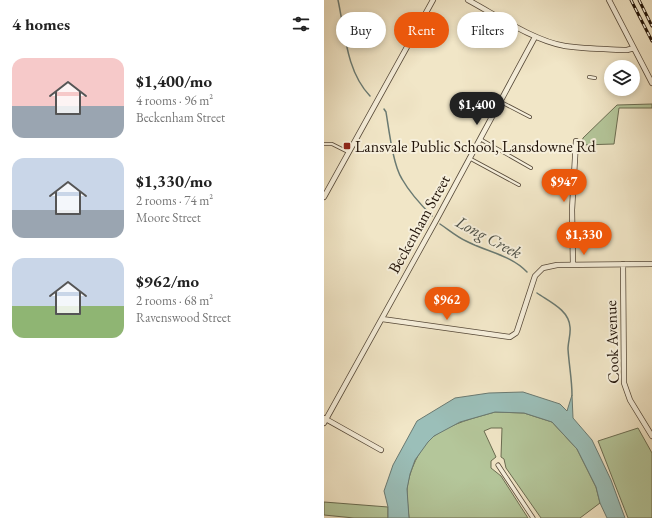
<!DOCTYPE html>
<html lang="en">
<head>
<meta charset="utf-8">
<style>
	body { margin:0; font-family:"EB Garamond",serif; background:#f6f6f6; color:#222; height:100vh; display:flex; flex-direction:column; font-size:15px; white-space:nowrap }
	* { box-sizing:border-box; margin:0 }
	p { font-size:13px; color:#767676 }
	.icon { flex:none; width:22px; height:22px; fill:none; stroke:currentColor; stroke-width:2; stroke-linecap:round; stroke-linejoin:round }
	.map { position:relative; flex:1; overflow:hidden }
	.panel { display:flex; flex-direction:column; background:#fff; width:324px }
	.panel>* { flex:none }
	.hud { position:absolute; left:12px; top:12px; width:256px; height:36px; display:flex; gap:8px }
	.tools { position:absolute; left:280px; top:60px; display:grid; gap:8px }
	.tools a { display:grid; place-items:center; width:36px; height:36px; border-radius:50%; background:#fff; box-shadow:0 2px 6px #0003; font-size:20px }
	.price { position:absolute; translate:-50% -34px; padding:0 9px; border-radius:14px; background:#ea580c; color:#fff; font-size:13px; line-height:26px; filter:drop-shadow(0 1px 2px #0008) }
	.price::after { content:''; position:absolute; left:50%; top:24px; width:12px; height:9px; margin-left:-6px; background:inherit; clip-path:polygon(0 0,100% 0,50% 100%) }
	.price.selected { background:#222; color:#fff }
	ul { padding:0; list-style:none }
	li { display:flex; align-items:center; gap:12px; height:100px; padding:0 12px }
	li span { display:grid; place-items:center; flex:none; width:112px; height:80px; border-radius:12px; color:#555 }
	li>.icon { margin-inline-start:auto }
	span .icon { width:48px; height:48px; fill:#fffc; stroke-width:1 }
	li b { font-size:17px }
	h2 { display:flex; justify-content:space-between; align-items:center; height:48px; padding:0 12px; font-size:17px }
	.pill { padding:0 14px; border-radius:18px; background:#fff; box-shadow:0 2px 6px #0003; font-size:14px; line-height:36px }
	.pill.selected { background:#ea580c; color:#fff }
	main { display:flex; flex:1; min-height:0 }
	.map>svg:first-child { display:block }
	.green { fill:#b4c69a; stroke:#6a6c51 }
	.water { fill:#9bbfb9; stroke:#6a7a72 }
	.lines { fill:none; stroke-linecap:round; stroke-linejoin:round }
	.stream { stroke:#6a7a72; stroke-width:1.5 }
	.service-casing { stroke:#554838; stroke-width:4 }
	.pedestrian-casing { stroke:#554838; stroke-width:5 }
	.minor-casing { stroke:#554838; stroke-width:6 }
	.service { stroke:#f6efdb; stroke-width:2.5 }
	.pedestrian { stroke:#f6efdb; stroke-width:3.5 }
	.minor { stroke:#f6efdb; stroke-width:4.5 }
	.rail-casing { stroke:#211308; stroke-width:3 }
	.rail { stroke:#f6efdb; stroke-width:1.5; stroke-dasharray:4.5; stroke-linecap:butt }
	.poi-dot { fill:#8f2418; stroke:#f6efdb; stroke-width:1.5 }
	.labels { text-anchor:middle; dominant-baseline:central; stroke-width:4; stroke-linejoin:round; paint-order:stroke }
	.poi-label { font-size:16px; fill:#211308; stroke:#f6efdb; text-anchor:start }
	.street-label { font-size:16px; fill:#211308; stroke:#f6efdb }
	.water-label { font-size:17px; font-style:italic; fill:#4c4f46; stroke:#f6efdb }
</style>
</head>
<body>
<main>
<section class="panel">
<h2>4 homes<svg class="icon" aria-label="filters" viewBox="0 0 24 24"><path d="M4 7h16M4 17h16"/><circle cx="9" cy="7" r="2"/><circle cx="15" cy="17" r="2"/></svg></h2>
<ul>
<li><span style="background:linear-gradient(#f6c9c9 60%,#9aa5b1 0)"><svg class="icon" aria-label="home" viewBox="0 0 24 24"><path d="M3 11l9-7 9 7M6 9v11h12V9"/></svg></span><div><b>$1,400/mo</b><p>4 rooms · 96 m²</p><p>Beckenham Street</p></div></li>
<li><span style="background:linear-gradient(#c9d6e8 65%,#9aa5b1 0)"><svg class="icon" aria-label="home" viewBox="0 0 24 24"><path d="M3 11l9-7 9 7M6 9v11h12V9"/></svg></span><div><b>$1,330/mo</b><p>2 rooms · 74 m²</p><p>Moore Street</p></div></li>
<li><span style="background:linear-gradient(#c9d6e8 60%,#8fb573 0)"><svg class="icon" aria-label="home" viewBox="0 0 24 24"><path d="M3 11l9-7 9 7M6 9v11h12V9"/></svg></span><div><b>$962/mo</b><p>2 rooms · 68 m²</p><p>Ravenswood Street</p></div></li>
</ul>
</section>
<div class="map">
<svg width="328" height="518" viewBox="0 0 328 518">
	<rect width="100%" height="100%" fill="#f1e6c7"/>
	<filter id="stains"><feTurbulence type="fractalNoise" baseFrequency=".005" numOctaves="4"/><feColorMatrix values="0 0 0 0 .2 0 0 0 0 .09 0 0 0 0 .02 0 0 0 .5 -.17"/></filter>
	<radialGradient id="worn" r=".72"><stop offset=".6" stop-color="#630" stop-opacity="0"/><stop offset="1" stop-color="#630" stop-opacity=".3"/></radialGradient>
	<path class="green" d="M328,104v4h-33l-5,36 -33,1 2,-7 34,-33z
		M171,412l29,1 28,9 25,27 19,38 4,16 -20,15h-39l-35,-50 -2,-9 -3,-2 1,-29h-11l-7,3 12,26 -5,4v7l10,8 27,42h-119c-1,-9 -2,-19 -2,-28 1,-17 13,-44 27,-54 18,-13 40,-18 61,-24z
		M314,428l14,25v65h-24l-30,-77z
		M0,502l64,5v11h-34l-30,-3z"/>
	<path class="water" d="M199,392l37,12 7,7 5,-16 1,23 19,22 19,40 14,38h-18l-7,-15 -4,-16 -19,-38 -25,-27 -28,-9 -29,-1 -35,10 -26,14 -6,6 -13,18 -5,14 -3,15 2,29h-21v-11l-4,-16 9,-26 24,-44 38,-23 34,-5z"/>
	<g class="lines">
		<path class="stream" d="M14,0c7,32 8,71 32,96
			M60,109l2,3c3,18 7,53 16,67 8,14 19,26 30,37
			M116,224c9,6 17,13 26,17 21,11 45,14 61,31
			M213,293c13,9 32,17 33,34 1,7 -2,15 -2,22 1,16 4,31 4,46"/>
		<defs>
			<path id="service" d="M265,77l6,1
				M177,102l29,15
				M156,139l51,29
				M0,144h8l16,8
				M145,158l50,27"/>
			<path id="pedestrian" d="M174,465l35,53"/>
			<path id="minor" d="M144,0c28,15 66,41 97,46 20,3 41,3 62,4l7,-2
				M285,0l43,83
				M0,197l109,-197
				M299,264l1,119 6,17 22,36
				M249,265l-1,-55 4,-69
				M58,319l128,18 6,-4 1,-2 18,-55 8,-8 14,-3 95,-1
				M0,418l57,32
				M0,423l114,-206 97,-180"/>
		</defs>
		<use href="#service" class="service-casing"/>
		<use href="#pedestrian" class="pedestrian-casing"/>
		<use href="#minor" class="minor-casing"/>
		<use href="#service" class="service"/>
		<use href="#pedestrian" class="pedestrian"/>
		<use href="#minor" class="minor"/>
		<defs>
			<path id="rail" d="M307,0l21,41
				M315,0l13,26"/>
		</defs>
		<use href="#rail" class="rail-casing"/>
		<use href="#rail" class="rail"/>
	</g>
	<rect class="poi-dot" x="19" y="142" width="8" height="8" rx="2"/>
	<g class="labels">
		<g class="poi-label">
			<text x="31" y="146">Lansvale Public School, Lansdowne Rd</text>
		</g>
		<g class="street-label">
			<text transform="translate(95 224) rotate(-61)">Beckenham Street</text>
			<text transform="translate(288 342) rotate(-92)">Cook Avenue</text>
		</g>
		<g class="water-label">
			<text transform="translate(165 237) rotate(28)">Long Creek</text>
		</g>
	</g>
	<rect width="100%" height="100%" filter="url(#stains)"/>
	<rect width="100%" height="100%" fill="url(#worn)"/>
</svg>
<div class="tools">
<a><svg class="icon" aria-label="layers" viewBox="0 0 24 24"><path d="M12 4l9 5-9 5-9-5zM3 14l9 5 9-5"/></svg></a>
</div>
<b class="price selected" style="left:153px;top:126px">$1,400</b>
<b class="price" style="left:240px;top:203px">$947</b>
<b class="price" style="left:260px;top:256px">$1,330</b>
<b class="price" style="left:123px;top:321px">$962</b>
<div class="hud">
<a class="pill">Buy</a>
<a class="pill selected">Rent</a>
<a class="pill">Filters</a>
</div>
</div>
</main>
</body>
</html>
